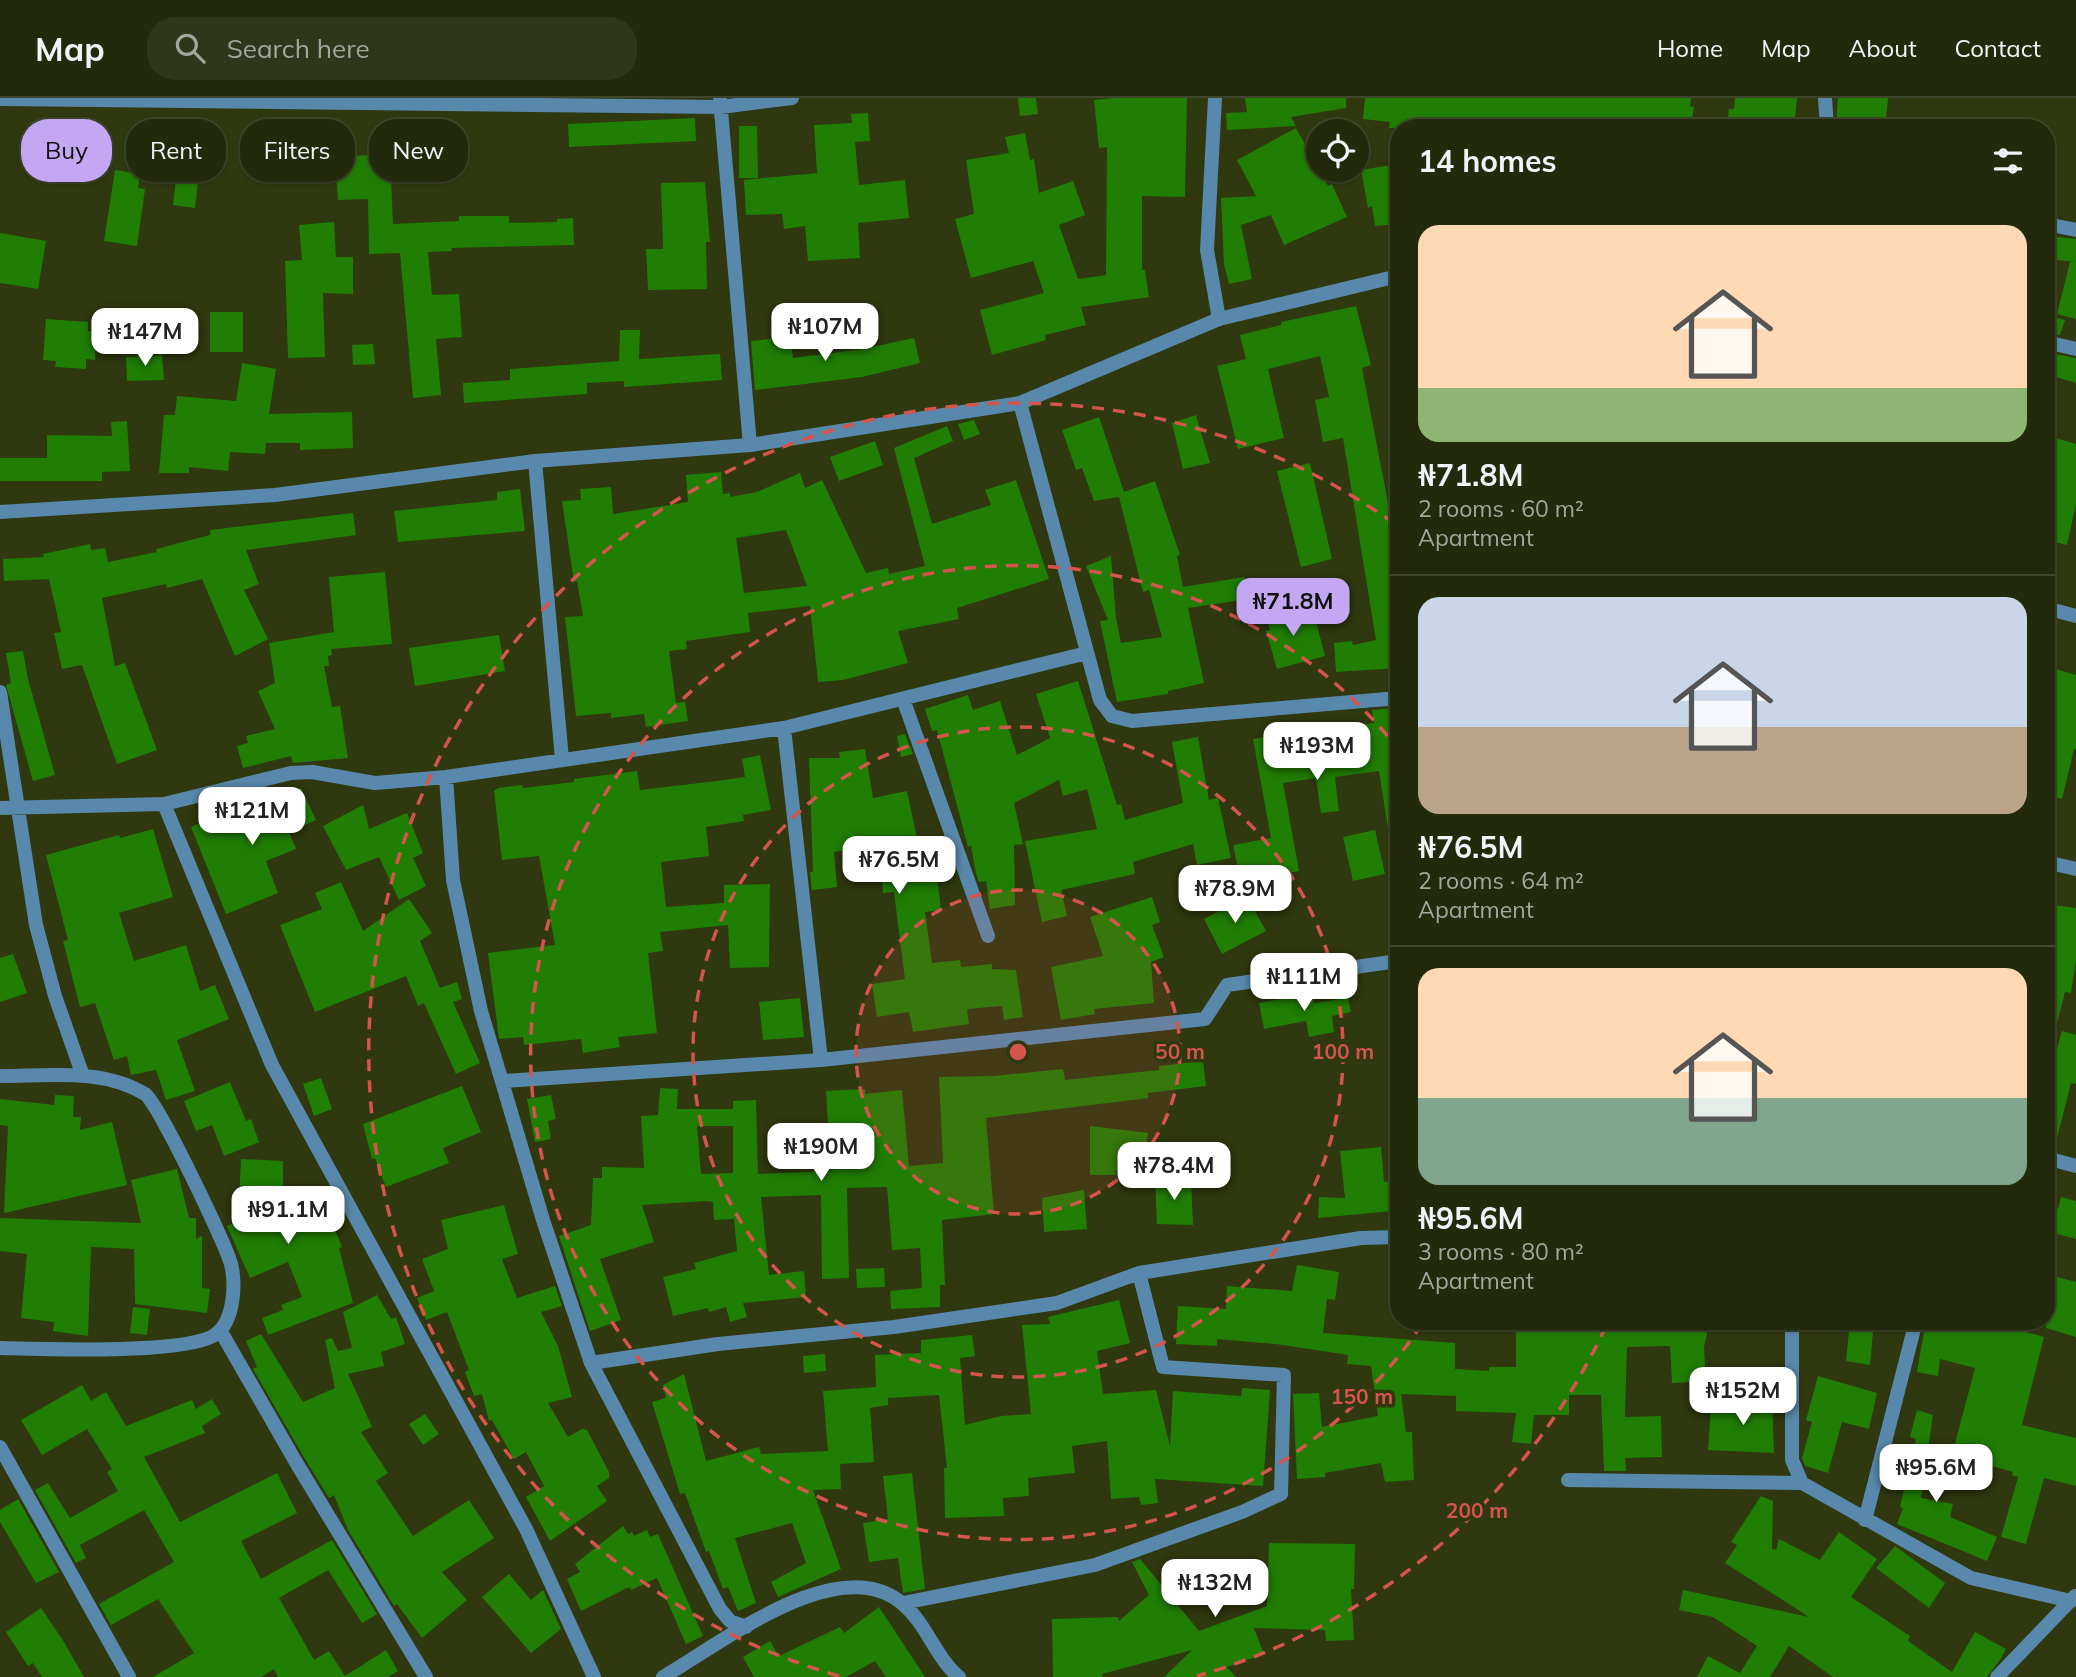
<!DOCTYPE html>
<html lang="en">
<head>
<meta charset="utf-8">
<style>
	body { margin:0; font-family:Mulish,sans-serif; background:#2f3619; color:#f1f3f6; height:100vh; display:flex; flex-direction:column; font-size:26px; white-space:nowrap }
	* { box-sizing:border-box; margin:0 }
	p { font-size:23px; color:#a3a79d }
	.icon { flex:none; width:38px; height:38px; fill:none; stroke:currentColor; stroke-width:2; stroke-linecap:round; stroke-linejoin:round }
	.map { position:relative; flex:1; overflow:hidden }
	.sheet { position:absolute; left:1390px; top:21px; width:665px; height:1211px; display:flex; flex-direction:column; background:#232a0b; border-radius:28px; box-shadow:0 2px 5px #0004,0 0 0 2px #40462c }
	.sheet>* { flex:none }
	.hud { position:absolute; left:21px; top:21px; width:665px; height:63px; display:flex; gap:14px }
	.fabs { position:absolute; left:1306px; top:21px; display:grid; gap:14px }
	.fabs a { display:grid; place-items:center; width:63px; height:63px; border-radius:50%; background:#232a0b; box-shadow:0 2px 5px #0004,0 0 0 2px #40462c; font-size:35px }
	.price { position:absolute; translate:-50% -60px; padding:0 16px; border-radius:14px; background:#fff; color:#222; font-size:23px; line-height:46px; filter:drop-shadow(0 2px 4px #0008) }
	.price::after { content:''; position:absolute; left:50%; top:42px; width:21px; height:16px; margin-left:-10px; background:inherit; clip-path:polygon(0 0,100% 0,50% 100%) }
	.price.current { background:#c3a7f2; color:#111 }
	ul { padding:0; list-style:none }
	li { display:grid; align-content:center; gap:14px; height:371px; padding:0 28px }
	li+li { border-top:2px solid #40462c }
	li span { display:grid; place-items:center; height:217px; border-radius:21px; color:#555 }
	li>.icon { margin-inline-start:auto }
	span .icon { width:126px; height:126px; fill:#fffc; stroke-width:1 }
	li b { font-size:30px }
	h2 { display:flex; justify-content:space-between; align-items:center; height:84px; padding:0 28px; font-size:30px }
	.tag { padding:0 24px; border-radius:28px; background:#232a0b; box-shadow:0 2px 5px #0004,0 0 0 2px #40462c; font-size:24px; line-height:63px }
	.tag.current { background:#c3a7f2; color:#111 }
	header { display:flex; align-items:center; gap:42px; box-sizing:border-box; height:98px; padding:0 35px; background:#232a0b; border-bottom:2px solid #40462c }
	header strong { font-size:33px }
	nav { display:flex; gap:38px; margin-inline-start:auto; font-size:24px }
	.search { width:490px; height:63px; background:#2f3619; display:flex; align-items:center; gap:18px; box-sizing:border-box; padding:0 24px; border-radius:28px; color:#a3a79d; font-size:26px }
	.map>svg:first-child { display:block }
	.building { fill:#207e04; fill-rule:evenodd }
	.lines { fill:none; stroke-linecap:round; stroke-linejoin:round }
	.minor { stroke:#5889ac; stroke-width:14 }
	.tertiary { stroke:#5889ac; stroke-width:14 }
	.ring { fill:none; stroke:#d5554c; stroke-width:3.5; stroke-dasharray:12 9 }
	.centre { fill:#d5554c; stroke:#2f380f; stroke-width:3.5 }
	.ring-label { font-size:21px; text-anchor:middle; font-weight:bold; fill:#d5554c; stroke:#2f380f; stroke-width:7; stroke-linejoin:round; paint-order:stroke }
</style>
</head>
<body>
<header>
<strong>Map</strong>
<div class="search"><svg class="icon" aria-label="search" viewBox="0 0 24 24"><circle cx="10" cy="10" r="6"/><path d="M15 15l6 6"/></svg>Search here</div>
<nav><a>Home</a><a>Map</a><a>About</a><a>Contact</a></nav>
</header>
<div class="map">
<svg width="2076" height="1579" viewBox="0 0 2076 1579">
	<rect width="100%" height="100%" fill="#2f380f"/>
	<path class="building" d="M1018,0h18l2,16 -18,2z
		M1113,0h74l-2,99 -43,-1v74h3l4,27 -68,10 5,18 -41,10 1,5 -54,15 -12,-45 64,-17 -11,-32 -62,17 -16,-59 19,-5 -8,-54 43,-7 -4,-16 20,-4 5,27 4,-1 5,34 34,-12 12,34 -26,10 19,54 28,-4 1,-128 -8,1 -5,-48z
		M1245,0h101v10l-55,9 5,9 -69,4 -1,-17 21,-1z
		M1365,0h326l-1,8 4,1 -4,21h-301l1,-6 -27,-3z
		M1735,0h62l-3,30 -67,-2 2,-17h5z
		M1838,0h50l-3,30 -49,-4z
		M868,15l2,28 -15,1 4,43 46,-5 4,38 -51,5 2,35 -52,3 -3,-35 -21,3 -2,-15 -36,1 -2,-35 73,-7 -3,-48 38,-2 -1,-9z
		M695,20l1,23 -127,6 -1,-23z
		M739,28h18l1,52h-19z
		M412,30h25v20h-25z
		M1296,30l32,58 4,-2 15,33 -63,28 -13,-30 -30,10 11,54 -23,5 -5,-20 -3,-66 35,-2 -19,-36z
		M179,55l22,3 -6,52 -22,-3z
		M390,57l3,69 66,-3v-5h50v7l48,-1v-3l16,-1 1,27 -123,3 1,3 -24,1 4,43 27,-1 3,43 -26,2 5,56 -28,3 -13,-145 -31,1 -1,-55 -30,1 -3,-44z
		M1398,66v60l-23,2 -3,-20 -4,2 -7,-38z
		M115,72l25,4 -2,14 7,1 -8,57 -33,-5z
		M705,84l5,60h-4l1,47 -59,1 -2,-41h17l-2,-66z
		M334,124l2,35h17v37l-30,-1 2,64 -37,1 -3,-97 17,-1 -3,-35z
		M0,135l46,8 -8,48 -38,-6z
		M2046,138l30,3v23l-30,-3z
		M2070,164h6v57l-19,-5z
		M1356,208l15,59 -9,3 32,166 4,-1v135l-62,4 -2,-29 18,-2 1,4 23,-5 -33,-202 -20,4 -8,-42 14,-3 -9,-41 -52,13 16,69 -46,11 -21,-83 29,-7 -6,-24 41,-10v-3z
		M210,214h33v40h-33z
		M2046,216l19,6 -5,15 -14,-2z
		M46,221l42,3v9l8,1 -1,28 -9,-1v10l-31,-2 1,-6 -13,-1z
		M620,232h20l-1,29 81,-5 2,26 -98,7v-6l-37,2v11l-123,9 -1,-20 47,-3v-11l109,-8z
		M790,239l3,21 70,-9 51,-11 6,25 -58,14 -107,13 -4,-49z
		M373,246l2,20 -22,1 -1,-20z
		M2046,254l30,6v25l-30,-9z
		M162,257l2,25 -37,1 -1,-24z
		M242,265l34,6 -7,45 83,-2 1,36 -53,2v-7h-34l-1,11 -35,-2 -2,19 -39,-4v6h-30l5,-58h11l2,-19 59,5z
		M1196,317l14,48 -27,6 -11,-46z
		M1099,319l25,75 31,-11 25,74 -3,1 6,31 61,-10 4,22 -60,9 16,75 -36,8v3l-51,8 -17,-81 8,-1 -22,-54 25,-10 5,62 5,25 41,-6 -13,-47 -6,2 -24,-95 -25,4 -12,-33 -6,2 -14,-40z
		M974,322l6,14 -16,6 -6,-16z
		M127,323l3,50 -28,1v9h-102v-23h47v-23l65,1 -1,-14z
		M947,328l6,15 -39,17 18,66 59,-19 -6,-15 31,-10 33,99 -92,29 2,11 -61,12 10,32 -65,17 -25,2 -8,-76 -62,7 2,19 -64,9 1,8 -18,2 7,52 9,-1 3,19 -42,6 -2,-13 -33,4v-5l-35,3 -11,-99 18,-1 -6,-35 -3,1 -12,-81 19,-1 -1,-11 31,-2 2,27 75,-12 -2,-27 35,-3 2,22 7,-1v4l27,-5 43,-19 5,15 17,-8 44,93 22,-5 1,6 36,-8 -31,-118zM786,432l21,56 -63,7 -8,-55z
		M2052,339l24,7v60l-9,41 -21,-5v-80z
		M875,343l8,24 -44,16 -9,-24z
		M1310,365l22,96 -31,8 -24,-96z
		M520,391l5,42 -127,11 -4,-31 103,-11v-8z
		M353,415l3,22 -110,15 13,34 -15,6 24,49 -33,17 -33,-77 -35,9 -1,-4 -64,14 13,68 10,-3 32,87 -40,14 -35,-99 -20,4 -8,-36 7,-1 -12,-53 -45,2 -1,-22 41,-2 -1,-3 47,-10 1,6 14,-2 3,14 49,-10 -1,-3 54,-14v-5z
		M385,474l7,72 -61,5 1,6 -4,1 1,10h-5l8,41 8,-1 8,52 -55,5 -2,-7 -48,12 -6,-22 11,-3 -2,-7 29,-7 -17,-38 17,-8 -6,-40 65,-11 -5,-55z
		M1298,508l4,15 13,-3 10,38 -48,13 -11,-38 4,-1 -4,-16z
		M499,537l6,36 -90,15 -6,-38z
		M23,553l5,28 27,96 -22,6 -27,-96 5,-2 -5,-30z
		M2055,571l21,6v74h-2l-12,50 -16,-4v-89z
		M1078,583l39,124 4,-1 4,16 58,-17 -11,-61 26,-5 11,63 9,-2 13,60 -34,7 -4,-21 -60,18 2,12 -74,16 6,26 -25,6 -17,-81 72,-12 -10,-40 -24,7 -4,-16 -45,23 9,41 -9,1 1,60 -25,4 -4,-28 -7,1 -3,-8 -5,-28 -3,1 -31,-117 -5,1 -7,-22 43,-14 5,15 27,-9 17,54 33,-17 -14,-44z
		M1398,610v121h-10l-9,-58 -44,6 4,34 -18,2 -5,-35 -33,5 16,88 -58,12 -8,-38 38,-7 -18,-99 57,-9 -1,-3 19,-2v4l46,-6 -2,-13z
		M905,636l8,20 -12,3 -4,-21z
		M865,651l8,49 34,-7 13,62 14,-1 7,58 -16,2 7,51 28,-3 1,7 31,-3v5l24,1 7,47 -19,3 -2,-14 -35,3 2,15 -56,8 -4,-20 -32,5 -5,-33 33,-5 -11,-87 -11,1 -3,-48 -46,7 3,35 -25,3 -2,-18h3l-4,-114h31l-1,-6z
		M760,657l11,55 -28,5 1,6 -38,6 3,29 -48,6 5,45 58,-4v-18l46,-1 -1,83 -39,1 -2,-43 -68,7 3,19 -15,2 9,80 -39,4 2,10 -37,6 -2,-14 -57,6 -1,-8 -24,2 -11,-86 67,-8 -16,-89 -37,4 -8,-69 4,-3 24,-3 1,3 51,-6v-3l63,-8 3,19 77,-9 28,-4 -3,-18z
		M301,690l15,32 -27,12 7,17 -30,12 12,32 -52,21 -35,-87 16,-7 5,13 33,-13 -9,-20 26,-10 5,13z
		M363,707l6,24 38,-16 16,40 -10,5 13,28 -27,14 -20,-43 -33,13 -23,-44z
		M153,731l20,68 -54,16 15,48 52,-16 14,46 15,-6 14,34 -52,21 18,51 -29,9 -10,-30 -25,5 -4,-19 -13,4 -19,-57 -15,4 -17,-66 5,-1 -22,-85 73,-20 1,3z
		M1375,732l10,44 -32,7 -10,-44z
		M341,784l22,49 46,-32 23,34 -12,8 20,47 17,-6 5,17 -9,3 27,61 -24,11 -32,-71 -6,3 -12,-30 -91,36 -35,-87 42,-16 -7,-16z
		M1152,799l8,25 -8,3 12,32 -13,5 3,41 -60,6 1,5 -34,6 -10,-53 52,-11 -13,-39z
		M1247,799l19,34 -44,23 -18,-35z
		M2046,806l30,4v52l-5,33 -6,-1 -13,50 -6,-1z
		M13,856l14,39 -27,9v-44z
		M1312,895l2,10 34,-5 3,14 -19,4 2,16 -25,5 -3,-16 -42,8 -5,-26z
		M800,900l4,39 -41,3 -4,-38z
		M2062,933l14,4v49l-5,-1 -17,67 -8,-1v-62z
		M1203,963l3,25 -58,7v5l-162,20 8,96 -52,6 3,65h-5v22l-49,2 -1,-18 32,-3 -2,-40 -28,2 -5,-63 -40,1 2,90 -27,1 -1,-84 -60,2 8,78 35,-4 2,26 -63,6 4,14 -17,5 -4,-15 -17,5 -1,-4 -35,8 -10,-39 33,-8 -2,-6 43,-12 -3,-32 -20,1 -1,-18 -7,-1 -64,4 12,37 -54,17 21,61 -31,11 -31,-95 32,-11 2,-47h9v-11l42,1 -3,-52 17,-1 2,-27 18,1 -1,20h56v-8l23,-1 2,74 73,-3 -5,-80 39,-2v5l37,-4 7,76 34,-3 -4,-86 55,-1 69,-7 2,11 94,-10v-4zM697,1028h36v47l-32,1z
		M321,980l11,31 -18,7 -11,-32z
		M230,984l16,39 5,-2 8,23 -35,14 -12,-31 -16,6 -12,-30z
		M462,988l19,46 -38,16 6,15 -63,24 -11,-29 -3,1 -9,-35z
		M55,997l19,1 -1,21h8l-1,13 32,-8 15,63 -123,28 4,-87 -8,-1v-26l54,6z
		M551,997l5,24 -8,2 3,18 -16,3 -8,-43z
		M1090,1028l58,7 -5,41 -27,-4v5h-26z
		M1381,1049l3,35 14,-1v19h-6l1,11 -75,7 1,-21 26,1 -5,-47z
		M241,1061l42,2v63l43,-17 16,40 -3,1 14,55 -85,32 -6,-17 21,-8 -2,-5 21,-8 -14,-35 -38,16 -23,-52 11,-5z
		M177,1071l12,49h7v21l6,-3v52l8,1 -3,24 -72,-9 -1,-55 -43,-2 -3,89 -35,-5 1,-9 -33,-4 6,-64 -27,-3v-33l141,5 -10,-43z
		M1191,1081l2,46 -36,-1 -2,-43z
		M1084,1092l3,39 -43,3 -2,-34z
		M2061,1099l15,4v38l-30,-8v-30l12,8z
		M504,1107l14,49 -16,5 15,39 38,-12 7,20 -21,6 17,34 14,51 -24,6 20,34 14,-8 5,1 22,42v6l-12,8 10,15 -57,40 -24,-44 18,-11 -18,-34 -12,7 -22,-39 -3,1 -7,-27 -8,2 -9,-24 4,-2 -22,-58 -21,8 -9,-22 17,-7 -12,-32 26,-10 -7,-29z
		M1297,1167l42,7 -4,28 -8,-1 -4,34 132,10v26l34,2v-4h27v-46h194l-6,26 2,34 -34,2 -2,-37 -43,1 -2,70 36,-1 1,41 -37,1 1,13h-22l-3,-76h-32v20h-35l-3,29 -19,-2 4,-29 -60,-2v-15l-55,-2 5,38h6l2,48 -29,2 -4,-19 -56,10v4l-28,2 -4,-85 26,-1 3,34 56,-11 -7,-50 -24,-2 1,-9 -72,-11 -59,-5v7l-41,-2 2,-38 48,3 1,-23 65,5z
		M884,1170l1,19 -28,1 -1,-19z
		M2046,1176l30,8v55l-30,-9z
		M377,1197l14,24 5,-2 9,27 -24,8 3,14 -36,8 24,53 -11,5 27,41 -12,8 37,55 56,-36 25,38 -52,34 25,28 -45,38 -25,-34 -3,2 -46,-76 -14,-35 -5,3 -24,-39 -52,-90 4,-2 -11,-26 15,-7 42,68 32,-14 -10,-48 7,-2 6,13 14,-3 -9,-36z
		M1119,1202l11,43 -33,8 6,43 53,-4 14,56 3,-55 68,5 1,-8 28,2 -7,96 -108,-7 3,24 -17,2 -2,-8 -28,2 -4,-58 -35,5 3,27 -47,5 1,18 -26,2 1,18 -59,2 -1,-50h3l-8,-73 -51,3v7l-18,3 4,54 -34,2 1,25 -28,1 28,79 -63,28 -7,-15 35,-19 -14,-40 -57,15 21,65 -18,8 -10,-24 -5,2 -14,-38 -3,1 -21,-59 -5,1 -28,-92 14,-4 -3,-13 21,-11 22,87 53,-14 2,7 67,-3 -5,-60 53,-4 -1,-32 46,-2v-13l51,-5 3,21 -15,2 5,67 36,-9 30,-2 -9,-89 28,-1 -2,-7z
		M133,1209l17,2 -3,26 -17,-2z
		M1850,1223h24l-4,44 -24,-4z
		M1957,1224l31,9 2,-9 54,15 -22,88 54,13v48l-32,-8 -18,66 -25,-7 17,-60 -6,-2 1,-3 -61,-17 23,-87 -35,-9 -2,17 -21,-4 8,-46 29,6z
		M825,1256l1,17 -22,2 -1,-17z
		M1818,1278l59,17 -8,36 -27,-7 -14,51 -23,-7 -3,-8 10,-36 -6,-2z
		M82,1287l9,16 15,-9 20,34 66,-26 4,9 16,-10 9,15 -19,12 3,7 -61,24 36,65 97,-49 20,40 -56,28 20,38 71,-39 45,74 -15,9 -34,-53 -49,28 35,62 15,-9 16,25 41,-26 12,21 -10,6h-110l-4,-8 -13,8h-108l41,-24 -36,-54 -47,26 -12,-21 75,-42 -30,-52 -64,35 6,13 -10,5 -41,-73 13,-7 22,35 48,-27 -11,-19 5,-3 -25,-40 -45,26 -21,-35z
		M1751,1298h21l2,57 -66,-3 3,-44 39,3z
		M1917,1312l16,5 -12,83 32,6 -3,13 47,20 -10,24 -90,-37 6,-16 -3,-1 16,-68 -6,-2z
		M425,1316l14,20 -16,11 -14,-21z
		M912,1375l13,116 -22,4 -5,-35 -29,4 -6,-39 25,-4 -5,-43z
		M1761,1398l12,5 -1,48 4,1 3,-11 41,21 19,-28 38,27 -26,38 59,39 -2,5 44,31 23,-40 31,17 -6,11 -13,17h-154l-44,-31 -19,31h-73l11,-21 32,17 17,-27 -44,-29 -34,-7 4,-20 126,27 -84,-54 12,-18 -6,-3z
		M18,1401l41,73 -23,11 -36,-61v-12z
		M623,1428l5,8 4,-2 2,4 13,-6 3,7 8,-3 45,102 -17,8 -29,-66 -26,12 -2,-3 -48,24 -14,-32 13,-7 -5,-8z
		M1269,1445l86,1 -1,45h-3l3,51 -28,1 -1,-11 -71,-2 10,26 -37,13 9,10h-72l28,-27 -90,24 1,3h-50l-1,-58 66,-2 1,4 30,-26 -17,-33 8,-3 59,72 68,-25z
		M1895,1448l50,37 -16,25 -53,-40z
		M509,1476l22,26 12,-10 18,39 -30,24 -49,-56z
		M879,1509l46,70h-39l-11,-16 -29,16h-92l-11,-20 27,-16 9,15 61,-29 4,6z
		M41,1510l23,34 20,35h-42l-9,-14 -5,3 -22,-34z"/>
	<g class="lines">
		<path class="minor" d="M1215,0l-8,152 12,69
			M1825,0l2,30
			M0,1l721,8 71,-9
			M720,1l30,346
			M2046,244l30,7
			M1020,305l80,297 12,16 20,5 266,-23
			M535,363l27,298
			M2046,510l30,8
			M0,594l36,233 19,71 28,80
			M903,601l85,237
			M784,630l37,332
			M446,679l7,103 28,131 62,209 48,143 129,246 10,12 16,6
			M164,706l108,261 254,464 68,148
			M0,710l164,-4 127,-31 21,-1 63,11 71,-6 338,-49 303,-75
			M2046,764l30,7
			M0,978c48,0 103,-8 145,18 13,8 80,149 86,170 5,20 3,57 -15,70 -27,21 -177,15 -216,14
			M503,983l318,-21 384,-41 22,-34 171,-24
			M2046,1060l30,8
			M1792,1223v139l10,23 169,95 100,23
			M220,1232l77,134 129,213
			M591,1265l127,-19 176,-17 163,-24 82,-30 222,-35 37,-1
			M0,1349l129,230
			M1568,1382l234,3
			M1865,1422l51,-199
			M903,1505l192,-38 147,-53 39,-18 3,-119 -121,-8 -24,-94
			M663,1579c59,-34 178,-129 241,-72 23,20 32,53 55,72
			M1997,1579l78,-81"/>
		<path class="tertiary" d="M2046,126l30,6
			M0,414l275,-17 260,-34 215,-16 270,-42 199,-84 179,-43"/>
	</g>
	<circle cx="1018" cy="954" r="162" fill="#d5554c" fill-opacity=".12"/>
	<g class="ring">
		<circle cx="1018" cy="954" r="162"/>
		<circle cx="1018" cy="954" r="325"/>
		<path d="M1422 1226A487 487 0 1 1 1396 648"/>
		<path d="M1606 1228A649 649 0 0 1 1197 1578M839 1578A649 649 0 1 1 1395 426"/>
	</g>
	<circle cx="1018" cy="954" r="10" class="centre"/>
	<g class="ring-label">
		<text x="1180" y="961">50 m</text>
		<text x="1343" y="961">100 m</text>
		<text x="1362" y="1306">150 m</text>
		<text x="1477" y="1420">200 m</text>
	</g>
</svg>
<div class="fabs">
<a><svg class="icon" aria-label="locate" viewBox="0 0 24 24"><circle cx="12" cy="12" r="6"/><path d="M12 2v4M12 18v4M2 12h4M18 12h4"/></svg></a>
</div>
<b class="price" style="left:825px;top:265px">₦107M</b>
<b class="price" style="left:145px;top:270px">₦147M</b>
<b class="price current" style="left:1293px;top:540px">₦71.8M</b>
<b class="price" style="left:1317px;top:684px">₦193M</b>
<b class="price" style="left:252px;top:749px">₦121M</b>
<b class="price" style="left:899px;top:798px">₦76.5M</b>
<b class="price" style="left:1235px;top:827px">₦78.9M</b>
<b class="price" style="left:1304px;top:915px">₦111M</b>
<b class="price" style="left:821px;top:1085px">₦190M</b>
<b class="price" style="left:1174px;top:1104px">₦78.4M</b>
<b class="price" style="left:288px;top:1148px">₦91.1M</b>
<b class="price" style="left:1743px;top:1329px">₦152M</b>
<b class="price" style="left:1936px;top:1406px">₦95.6M</b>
<b class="price" style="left:1215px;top:1521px">₦132M</b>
<div class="hud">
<a class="tag current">Buy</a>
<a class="tag">Rent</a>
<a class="tag">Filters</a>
<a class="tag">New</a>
</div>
<section class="sheet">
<h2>14 homes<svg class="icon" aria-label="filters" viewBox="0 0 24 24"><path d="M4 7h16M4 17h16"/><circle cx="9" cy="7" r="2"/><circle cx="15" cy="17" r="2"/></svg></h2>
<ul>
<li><span style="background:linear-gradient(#ffd9b3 75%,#8fb573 0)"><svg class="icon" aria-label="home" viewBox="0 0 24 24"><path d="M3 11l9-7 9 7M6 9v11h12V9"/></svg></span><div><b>₦71.8M</b><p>2 rooms · 60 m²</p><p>Apartment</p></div></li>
<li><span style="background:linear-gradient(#c9d6e8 60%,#b9a48a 0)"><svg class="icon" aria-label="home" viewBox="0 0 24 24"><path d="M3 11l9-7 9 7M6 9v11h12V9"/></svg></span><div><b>₦76.5M</b><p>2 rooms · 64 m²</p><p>Apartment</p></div></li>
<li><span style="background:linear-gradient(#ffd9b3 60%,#7fa58c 0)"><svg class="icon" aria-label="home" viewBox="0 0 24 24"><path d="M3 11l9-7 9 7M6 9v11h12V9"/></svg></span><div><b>₦95.6M</b><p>3 rooms · 80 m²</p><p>Apartment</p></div></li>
</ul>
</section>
</div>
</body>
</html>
